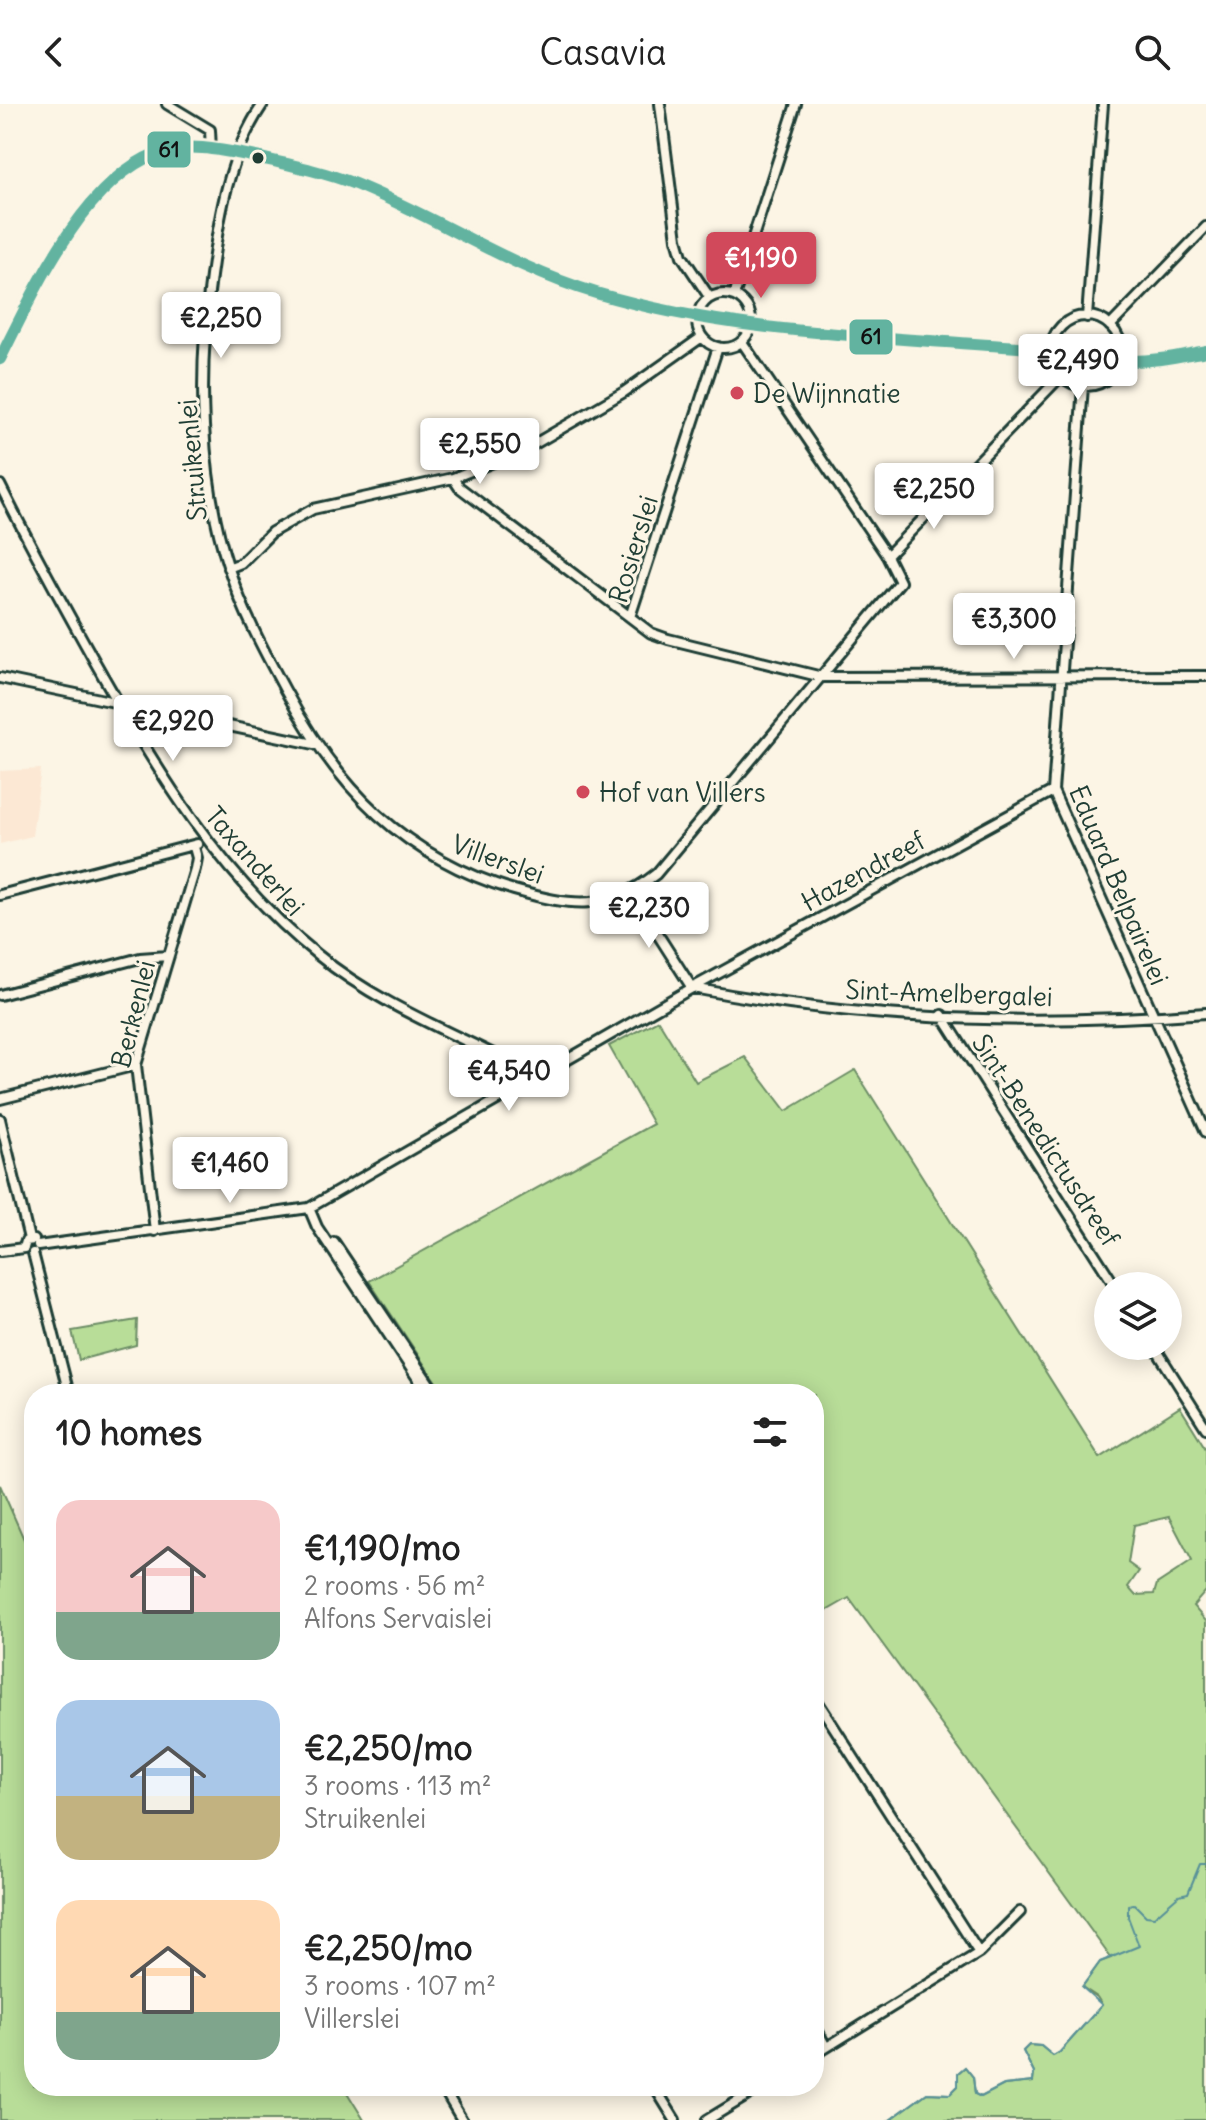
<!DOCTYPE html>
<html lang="en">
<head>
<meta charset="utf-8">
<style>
	body { margin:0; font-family:Delius,sans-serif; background:#f2f2f2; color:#222; height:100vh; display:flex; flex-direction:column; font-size:30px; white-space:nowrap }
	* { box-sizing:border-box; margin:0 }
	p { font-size:26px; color:#767676 }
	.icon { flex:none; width:44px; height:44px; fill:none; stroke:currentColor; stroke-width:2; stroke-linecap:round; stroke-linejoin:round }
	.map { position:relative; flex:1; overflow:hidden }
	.drawer { position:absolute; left:24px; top:1280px; width:800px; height:712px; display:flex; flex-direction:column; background:#fff; border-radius:32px; box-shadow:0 4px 20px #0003 }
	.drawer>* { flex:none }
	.fabs { position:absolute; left:1094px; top:1168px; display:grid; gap:16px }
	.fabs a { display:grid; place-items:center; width:88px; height:88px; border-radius:50%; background:#fff; box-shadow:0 4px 20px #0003; font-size:40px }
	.price { position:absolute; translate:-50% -68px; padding:0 18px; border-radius:8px; background:#fff; color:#222; font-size:26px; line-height:52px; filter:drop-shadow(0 2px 4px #0008) }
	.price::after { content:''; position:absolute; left:50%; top:48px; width:24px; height:18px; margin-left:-12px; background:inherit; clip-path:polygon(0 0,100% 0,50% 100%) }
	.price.on { background:#d1495b; color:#fff }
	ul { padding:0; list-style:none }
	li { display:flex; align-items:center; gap:24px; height:200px; padding:0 32px }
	li span { display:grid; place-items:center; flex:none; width:224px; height:160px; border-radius:24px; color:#555 }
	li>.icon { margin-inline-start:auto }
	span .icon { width:96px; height:96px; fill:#fffc; stroke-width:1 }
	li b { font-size:34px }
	h2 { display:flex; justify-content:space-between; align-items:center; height:96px; padding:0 32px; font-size:34px }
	header { display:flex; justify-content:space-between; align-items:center; height:104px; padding:0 32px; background:#fff; font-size:36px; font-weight:600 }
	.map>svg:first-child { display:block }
	.built { fill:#fce8d4 }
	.green { fill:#b8dd98; stroke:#6c8d66; stroke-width:2; fill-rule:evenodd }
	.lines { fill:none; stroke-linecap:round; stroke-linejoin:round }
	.stream { stroke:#579099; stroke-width:2 }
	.minor-casing { stroke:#1f3d34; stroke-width:14 }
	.minor { stroke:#fcf5e5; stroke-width:8 }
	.bus-1-casing { stroke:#fcf5e5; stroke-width:18 }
	.bus-1 { stroke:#62b3a0; stroke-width:12 }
	.bus-dot { fill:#1f3d34; stroke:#fcf5e5; stroke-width:3 }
	.poi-dot { fill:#d1495b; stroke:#fcf5e5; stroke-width:3 }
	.labels { text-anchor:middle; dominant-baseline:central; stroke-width:6; stroke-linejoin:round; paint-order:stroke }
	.poi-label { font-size:26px; fill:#1f3d34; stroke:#fcf5e5; text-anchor:start }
	.street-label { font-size:26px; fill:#1f3d34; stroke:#fcf5e5 }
	.line-badge { stroke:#fcf5e5; stroke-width:3 }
	.pale-badge-label { font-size:22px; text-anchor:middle; font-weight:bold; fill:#111 }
</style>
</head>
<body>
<header><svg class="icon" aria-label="back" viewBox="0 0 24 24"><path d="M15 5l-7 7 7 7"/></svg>Casavia<svg class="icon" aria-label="search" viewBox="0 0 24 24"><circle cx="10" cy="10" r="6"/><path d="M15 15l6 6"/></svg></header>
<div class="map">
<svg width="1206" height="2016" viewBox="0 0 1206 2016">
	<rect width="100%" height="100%" fill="#fcf5e5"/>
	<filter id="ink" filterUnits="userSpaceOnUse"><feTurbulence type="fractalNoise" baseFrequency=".0125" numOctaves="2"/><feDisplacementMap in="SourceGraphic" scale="16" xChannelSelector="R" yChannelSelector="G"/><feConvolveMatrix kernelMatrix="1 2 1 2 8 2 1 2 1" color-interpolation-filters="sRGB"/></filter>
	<g filter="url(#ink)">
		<path class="built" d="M41,665l-9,67 -32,8v-73z"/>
		<path class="green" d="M658,916l38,62 49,-25 41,54 69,-41 245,388 80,-51 26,42v142l-13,15 13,15v499h-316l37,-27 23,1 8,-8v-13l7,-6 8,10 2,17 6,3 23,-12 29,-3 1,-9 -11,-22 6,-6 12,1 12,10 7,-4 42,-47 -5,-8 -15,-10 18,-25 11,-4 -262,-360 -35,20v-224h-370l-75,-113 284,-157 -44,-78zM1169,1413l23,44 -35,23 -3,10 -19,1 -7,-8 11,-16 -11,-8 6,-38z
			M137,1216l-1,25 -57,15 -7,-29z
			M0,1381l34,77v524h309l21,34h-364z"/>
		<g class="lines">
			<path class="stream" d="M890,2016l37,-27 23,1 8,-8v-13l7,-6 8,10 2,17 6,3 23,-12 29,-3 1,-9 -11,-22 6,-6 12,1 12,10 7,-4 42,-47 -20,-18 18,-25 39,-16 -11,-29v-12l6,-1 12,12 8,1 25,-22 9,-2 12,-29h6"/>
			<defs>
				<path id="minor" d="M167,0l43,26 1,20
					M263,0c-34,50 -44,112 -52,172 -13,94 -12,202 18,293 14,43 35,82 56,121 53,99 119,167 229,200 56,16 94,22 142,-16l244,-292 -13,-26 174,-180
					M660,0l17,135 5,17 28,42
					M697 217a27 27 0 1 1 54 0a27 27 0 1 1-54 0Z
					M734,192l62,-192
					M1051 247a35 35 0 1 1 70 0a35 35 0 1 1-70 0Z
					M1087,213l16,-213
					M1110,222l96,-99
					M742,238l145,214
					M0,255c32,-62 88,-182 157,-206 26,-9 60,-3 87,2 37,8 76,15 111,29 82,33 156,84 241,109 137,40 280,45 422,54 40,3 81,15 121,14 23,0 45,-6 67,-10
					M1083,282l-30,405 153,341
					M453,374l6,9 192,146 17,6 154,38 384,-1
					M0,381c30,60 62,118 95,177 61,108 125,214 223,293 58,48 135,78 201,112l14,14
					M228,464l13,-5 31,-31 41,-23 140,-31 73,-29 98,-57 78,-55
					M630,513l88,-270
					M0,574l314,66
					M632,790l60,94
					M0,791l197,-51
					M693,884c167,33 344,38 513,25
					M0,891l140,-37 28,-2
					M942,911l173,271
					M0,995l136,-34
					M0,1015l29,120
					M309,1104l8,19 111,167
					M155,1127l-19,-166 59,-196 2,-11 -3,-11
					M334,1138l102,152
					M38,1142l271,-38 383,-220 361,-197
					M24,1144l2,-7 8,-1
					M0,1147l24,-3
					M33,1149l36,141
					M1154,1242l52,82
					M814,1592l165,257
					M814,1920l12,23
					M814,1951l165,-102 41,-41
					M442,1982l20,34
					M654,1982l21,34
					M707,2016l56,-34"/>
			</defs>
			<use href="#minor" class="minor-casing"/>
			<use href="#minor" class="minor"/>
			<defs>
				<path id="bus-1" d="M0,255c34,-67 82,-177 157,-206 29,-11 65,-3 94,3 35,8 71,15 104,28 82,33 156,84 241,109 137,41 281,43 422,54 36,3 71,12 108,14 27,1 53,-5 80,-10"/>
			</defs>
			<use href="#bus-1" class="bus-1-casing"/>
			<use href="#bus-1" class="bus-1"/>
		</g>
	</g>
	<circle class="bus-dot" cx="258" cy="54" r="7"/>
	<g class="poi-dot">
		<circle cx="737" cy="289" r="8"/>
		<circle cx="583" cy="688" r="8"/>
	</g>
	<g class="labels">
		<g class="poi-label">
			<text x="753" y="289">De Wijnnatie</text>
			<text x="599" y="688">Hof van Villers</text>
		</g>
		<g class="street-label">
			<text transform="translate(192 356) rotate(-95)">Struikenlei</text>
			<text transform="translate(633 445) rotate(-73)">Rosierslei</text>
			<text transform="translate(498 755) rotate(20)">Villerslei</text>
			<text transform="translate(255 757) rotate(49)">Taxanderlei</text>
			<text transform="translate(863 767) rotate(-29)">Hazendreef</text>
			<text transform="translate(1119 781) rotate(67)">Eduard Belpairelei</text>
			<text transform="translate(949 889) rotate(2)">Sint-Amelbergalei</text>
			<text transform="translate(133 910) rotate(-76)">Berkenlei</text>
			<text transform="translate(1046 1036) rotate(57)">Sint-Benedictusdreef</text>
		</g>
	</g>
	<g class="line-badge">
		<rect x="146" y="26" width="46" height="39" rx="8" fill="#62b3a0"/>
		<rect x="848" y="214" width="46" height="38" rx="8" fill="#62b3a0"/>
	</g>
	<g class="pale-badge-label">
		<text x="169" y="53">61</text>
		<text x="871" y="240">61</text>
	</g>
</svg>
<div class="fabs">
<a><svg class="icon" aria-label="layers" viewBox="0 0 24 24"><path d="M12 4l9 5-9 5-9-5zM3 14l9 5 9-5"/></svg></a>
</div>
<b class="price on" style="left:761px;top:196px">€1,190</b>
<b class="price" style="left:221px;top:256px">€2,250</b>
<b class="price" style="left:1078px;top:298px">€2,490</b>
<b class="price" style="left:480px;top:382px">€2,550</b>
<b class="price" style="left:934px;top:427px">€2,250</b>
<b class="price" style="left:1014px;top:557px">€3,300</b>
<b class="price" style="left:173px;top:659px">€2,920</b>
<b class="price" style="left:649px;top:846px">€2,230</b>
<b class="price" style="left:509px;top:1009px">€4,540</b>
<b class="price" style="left:230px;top:1101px">€1,460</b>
<section class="drawer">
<h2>10 homes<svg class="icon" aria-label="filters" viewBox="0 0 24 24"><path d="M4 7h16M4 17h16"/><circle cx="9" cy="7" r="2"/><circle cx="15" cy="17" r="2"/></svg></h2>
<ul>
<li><span style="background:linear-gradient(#f6c9c9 70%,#7fa58c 0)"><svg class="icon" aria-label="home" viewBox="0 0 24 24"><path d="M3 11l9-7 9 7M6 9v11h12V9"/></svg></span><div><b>€1,190/mo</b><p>2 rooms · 56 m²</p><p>Alfons Servaislei</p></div></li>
<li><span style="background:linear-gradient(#a9c7e8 60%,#c2b280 0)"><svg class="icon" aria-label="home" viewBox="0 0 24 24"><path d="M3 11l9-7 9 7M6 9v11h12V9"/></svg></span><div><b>€2,250/mo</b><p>3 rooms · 113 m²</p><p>Struikenlei</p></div></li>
<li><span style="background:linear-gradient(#ffd9b3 70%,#7fa58c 0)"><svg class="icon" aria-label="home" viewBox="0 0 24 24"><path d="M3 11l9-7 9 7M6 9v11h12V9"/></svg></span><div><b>€2,250/mo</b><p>3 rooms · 107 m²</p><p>Villerslei</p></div></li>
</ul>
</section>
</div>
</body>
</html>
